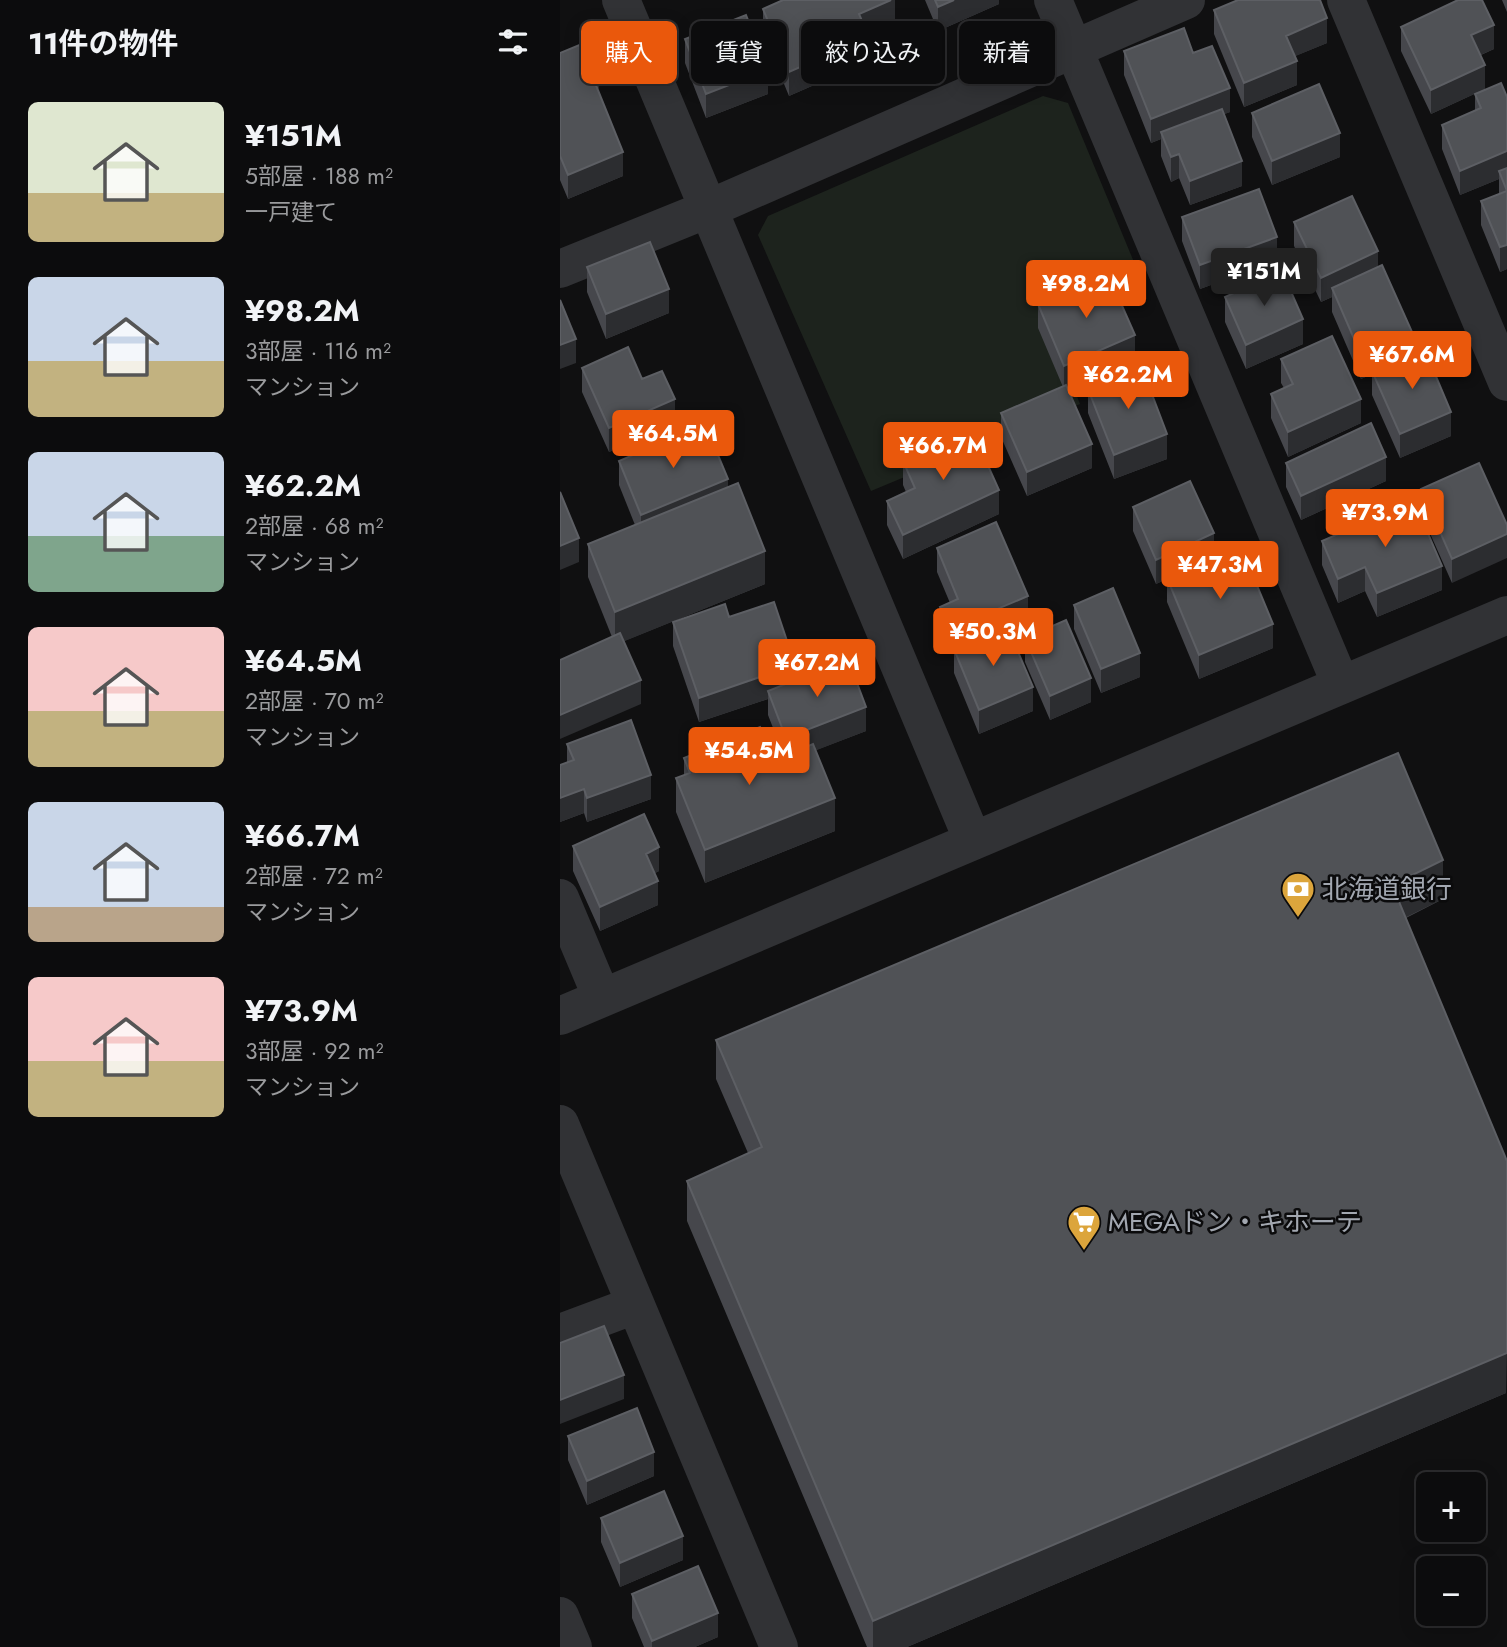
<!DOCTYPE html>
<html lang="ja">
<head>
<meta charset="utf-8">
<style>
	body { margin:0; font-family:Jost,"Noto Sans JP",sans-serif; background:#1a1a1b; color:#f1f3f6; height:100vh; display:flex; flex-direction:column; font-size:26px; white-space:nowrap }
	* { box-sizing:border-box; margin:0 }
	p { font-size:23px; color:#9a9b9d }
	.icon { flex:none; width:38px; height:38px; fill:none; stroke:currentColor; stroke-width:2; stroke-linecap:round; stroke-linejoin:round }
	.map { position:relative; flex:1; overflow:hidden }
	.side { display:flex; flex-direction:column; background:#0c0c0d; width:560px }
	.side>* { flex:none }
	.banner { position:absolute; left:21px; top:21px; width:665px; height:63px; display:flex; gap:14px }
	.fabs { position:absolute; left:856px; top:1472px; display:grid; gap:14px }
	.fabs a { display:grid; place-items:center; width:70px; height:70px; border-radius:10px; background:#0c0c0d; box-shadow:0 4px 18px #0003,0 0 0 2px #2c2c2e; font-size:35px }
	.price { position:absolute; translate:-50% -60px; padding:0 16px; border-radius:7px; background:#ea580c; color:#fff; font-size:23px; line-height:46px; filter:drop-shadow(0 2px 4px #0008) }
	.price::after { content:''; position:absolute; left:50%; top:42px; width:21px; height:16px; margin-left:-10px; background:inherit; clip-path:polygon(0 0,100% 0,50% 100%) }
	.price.on { background:#222; color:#fff }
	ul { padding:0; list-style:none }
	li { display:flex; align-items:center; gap:21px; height:175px; padding:0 28px }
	li span { display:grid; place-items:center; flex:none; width:196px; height:140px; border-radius:10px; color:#555 }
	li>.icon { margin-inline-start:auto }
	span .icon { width:84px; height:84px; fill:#fffc; stroke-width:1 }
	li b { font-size:30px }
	h2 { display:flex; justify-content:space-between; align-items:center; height:84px; padding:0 28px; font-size:30px }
	.pill { padding:0 24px; border-radius:10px; background:#0c0c0d; box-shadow:0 4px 18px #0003,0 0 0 2px #2c2c2e; font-size:24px; line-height:63px }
	.pill.on { background:#ea580c; color:#fff }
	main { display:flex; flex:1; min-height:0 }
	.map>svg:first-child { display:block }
	.green { fill:#1d231d }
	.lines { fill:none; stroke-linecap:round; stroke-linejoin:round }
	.street { stroke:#313235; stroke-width:38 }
	.wall { fill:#46474c }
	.shaded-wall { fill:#2c2d30 }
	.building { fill:#505256; stroke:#5d5f64; stroke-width:2 }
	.labels { text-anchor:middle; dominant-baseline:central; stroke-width:5; stroke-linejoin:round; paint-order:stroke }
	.poi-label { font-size:26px; fill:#a2a7b0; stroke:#0b0b0c; text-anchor:start }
</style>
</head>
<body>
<main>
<section class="side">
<h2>11件の物件<svg class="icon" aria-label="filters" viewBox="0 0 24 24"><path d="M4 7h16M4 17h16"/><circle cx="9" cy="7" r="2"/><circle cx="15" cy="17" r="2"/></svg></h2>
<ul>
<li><span style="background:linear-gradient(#dfe7d0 65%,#c2b280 0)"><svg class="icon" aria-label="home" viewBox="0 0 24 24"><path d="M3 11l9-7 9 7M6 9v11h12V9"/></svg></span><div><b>¥151M</b><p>5部屋 · 188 m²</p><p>一戸建て</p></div></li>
<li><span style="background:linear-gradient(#c9d6e8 60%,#c2b280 0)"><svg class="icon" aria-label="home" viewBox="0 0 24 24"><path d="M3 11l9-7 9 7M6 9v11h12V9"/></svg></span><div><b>¥98.2M</b><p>3部屋 · 116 m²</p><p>マンション</p></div></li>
<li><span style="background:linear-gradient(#c9d6e8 60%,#7fa58c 0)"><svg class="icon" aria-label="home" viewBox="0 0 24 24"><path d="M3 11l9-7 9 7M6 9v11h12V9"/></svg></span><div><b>¥62.2M</b><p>2部屋 · 68 m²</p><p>マンション</p></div></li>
<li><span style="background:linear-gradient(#f6c9c9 60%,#c2b280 0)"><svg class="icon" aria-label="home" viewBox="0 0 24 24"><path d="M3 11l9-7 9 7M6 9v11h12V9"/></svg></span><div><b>¥64.5M</b><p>2部屋 · 70 m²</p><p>マンション</p></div></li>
<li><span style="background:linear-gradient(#c9d6e8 75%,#b9a48a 0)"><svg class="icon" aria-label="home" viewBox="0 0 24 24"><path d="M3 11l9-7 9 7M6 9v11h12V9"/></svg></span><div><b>¥66.7M</b><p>2部屋 · 72 m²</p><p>マンション</p></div></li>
<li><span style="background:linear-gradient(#f6c9c9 60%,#c2b280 0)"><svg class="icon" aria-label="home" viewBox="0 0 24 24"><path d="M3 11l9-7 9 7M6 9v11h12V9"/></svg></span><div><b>¥73.9M</b><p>3部屋 · 92 m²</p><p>マンション</p></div></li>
</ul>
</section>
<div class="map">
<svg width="947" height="1647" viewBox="0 0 947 1647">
	<rect width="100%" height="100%" fill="#101011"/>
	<path class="green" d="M483,96l25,7 73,176 -95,37 34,88 -209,87 -113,-256 10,-19z"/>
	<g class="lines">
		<path class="street" d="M61,0l352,841
			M493,0l288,685
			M786,0l161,382
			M0,269l148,-60 478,-209
			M0,898l42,100
			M0,1016l947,-401
			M0,1124l219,523
			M0,1333l75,-28
			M0,1616l13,31"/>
	</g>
	<path class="wall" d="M335,0v22l-27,12 1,27 -80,35 -26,-63v-24z
		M365,0h74v4l-61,27z
		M942,0h5v12z
		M654,10l113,33 -32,13 2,29 -53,22 -30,-73z
		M841,27l93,22 -13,6 4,34 -54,25 -30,-63z
		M125,39l83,55 -62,24 -21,-55z
		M564,51l69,2 37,59 -6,2 18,72 -52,19 -11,-27 -8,4 -10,-26v-17l-10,4 -27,-68z
		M0,53l39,35 -2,1 26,87 -55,23 -8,-19z
		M915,94l32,3v172l-7,3 -19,-47v-24l18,-7v-15l-39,16 -18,-46v-24l33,-14z
		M692,113l88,44 -68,28 -20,-48z
		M622,217l95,44 -77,28 -18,-48z
		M734,222l84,45 34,86 39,83 -51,22 -28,-63v-21l-11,5 -29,-67v-15l-11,5 -27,-56z
		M27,267l82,46 -63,26 -19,-47z
		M665,297l78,47 -57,25 -21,-47z
		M478,304l97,56 -67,29 24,79 -65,28 -26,-59v-24l62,-26 -25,-59z
		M721,359l80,64 -73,34 -17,-39v-24l13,-6 -3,-5z
		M22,368l60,11 33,44 -66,29 -27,-60z
		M528,389l79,70 -53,20 -26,-66z
		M59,461l109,27 37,96 -141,57 17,63 -29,-67 -24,-60v-33l47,-19 -16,-40z
		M343,461l96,53 -96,45 -16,-34v-24l19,-9 -3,-7z
		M726,463l100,18 -85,39 -15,-33z
		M919,463l-27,120 -31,-70v-24z
		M573,507l81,50 -19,9 78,82 -74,31 -32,-77v-23l-11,5 -23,-53z
		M762,541l120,49 -65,27 -12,-26 -27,12 -16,-38z
		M377,548l91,72 -20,8 25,83 -54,23 -25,-61v-21l-4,1 -10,-22v-24l10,-4 -13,-31z
		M514,605l66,72 -39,16 -27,-64z
		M169,617l66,63 71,51 -50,19 19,81 -130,52 -29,-71v-34l8,-2v-18l90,2 10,-4 -16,-41v-16l-69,23 -26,-76v-24z
		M465,638l66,64 -41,18 -25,-58z
		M7,744l84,55 -64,23 -3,-9 -24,9v-57l7,-3z
		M13,846l86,25 -4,2 3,32 -58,26 -27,-60z
		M883,899l-37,19 100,475 -599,254h-40l-180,-426v-40l61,-28 -32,-74v-39z
		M8,1436l86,40 -67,29 -19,-45z
		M41,1518l82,42 -63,27 -19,-45z
		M72,1594l86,43 -23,10h-51l-12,-29z"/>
	<path class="shaded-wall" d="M331,0h4v22l-36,16v-24z
		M394,0h45v4l-61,27v-24z
		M767,18v25l-41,17v-24z
		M934,25v24l-23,10v-24z
		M309,37v24l-80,35v-24z
		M737,61v24l-53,22v-24z
		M39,64v24l-10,4v-24z
		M925,65v24l-54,25v-24z
		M208,70v24l-62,24v-24z
		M670,88v24l-66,26 -3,-6v7l-10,4v-24z
		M780,133v24l-68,28v-24z
		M947,151v24l-8,-4v8l-39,16v-24z
		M63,152v24l-55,23v-24z
		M619,154v24l-8,4v-25z
		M682,161v25l-52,19v-24z
		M717,237v24l-77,28v-24z
		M947,245v24l-7,3v-25z
		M818,251v24l-46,13v9l-11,5v-24z
		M109,289v24l-63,26v-25z
		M743,319v25l-57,25v-24z
		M852,332v24l-40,15v3l-11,5v-24z
		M575,335v25l-71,30v-24z
		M16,339v24l-16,6v-24z
		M115,399v24l-66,29v-24z
		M801,399v24l-73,34v-25z
		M891,412v24l-51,22v-24z
		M607,434v25l-53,20v-24z
		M532,444v24l-65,28v-24z
		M826,457v24l-85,39v-24z
		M168,479v24l-87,36v-24z
		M439,490v24l-96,45v-24z
		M654,533v24l-58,27v-24z
		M947,534v24l-55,25v-24z
		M19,538v24l-19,8v-24z
		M205,551v33l-150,61v-33z
		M882,566v24l-65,27v-24z
		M805,567v24l-27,12v-24z
		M468,596v24l-73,31 -1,-2v3l-4,1v-24z
		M713,624v24l-74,31v-24z
		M580,653v24l-39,16v-24z
		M235,665v24l-27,2v8l-69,23v-24z
		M531,678v24l-41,18v-24z
		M81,680v24l-81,35v-24z
		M473,687v24l-54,23v-24z
		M306,707v24l-80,31v-24z
		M91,775v24l-64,23v-24z
		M24,789v24l-24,9v-24z
		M275,798v33l-130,52v-33z
		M99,847v24l-13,7v-24z
		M883,860v39l-51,25v-39z
		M98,881v24l-58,26v-24z
		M947,1353l-1,40 -599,254h-34v-26z
		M64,1375v24l-64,25v-24z
		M94,1452v24l-67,29v-24z
		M123,1536v24l-63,27v-24z
		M158,1613v24l-23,10h-43v-6z"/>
	<path class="building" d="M223,0h108l-32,14 10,23 -80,35 -26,-63z
		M375,0h19l-16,7z
		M678,0h82l7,18 -41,18 11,25 -53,22 -30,-73z
		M898,0h24l12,25 -23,10 14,30 -54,25 -30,-63z
		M186,15l22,55 -62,24 -21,-55z
		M624,28l9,25 19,-7 18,42 -79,31 -27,-68z
		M29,41l10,23 -10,4 34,84 -55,23 -8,-19v-103z
		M941,83l6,14v54l-47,20 -18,-46 39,-17 -6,-14z
		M759,84l21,49 -68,28 -20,-48z
		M662,109l20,52 -52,20 -11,-27 -8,3 -10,-25z
		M947,168v77l-7,2 -19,-46 26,-10 -8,-20z
		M699,189l18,48 -77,28 -18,-48z
		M792,196l26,55 -57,27 -27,-56z
		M90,242l19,47 -63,25 -19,-47z
		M822,265l30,67 -51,23 -29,-67z
		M722,271l21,48 -57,26 -21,-48z
		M548,274l27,61 -71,31 -26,-62z
		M0,300l16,39 -16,6z
		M772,336l29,63 -73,33 -17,-38 22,-10 -12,-25z
		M68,347l14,32 20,-8 13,28 -66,29 -27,-60z
		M864,348l27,64 -51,22 -28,-63z
		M582,368l25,66 -53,21 -26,-66z
		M506,385l26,59 -65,28 -26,-59z
		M811,423l15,34 -85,39 -15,-33z
		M145,424l23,55 -87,36 -22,-54z
		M412,430l27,60 -96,45 -16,-34 28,-13 -12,-27z
		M919,463l28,62v9l-55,25 -31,-70z
		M630,481l24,52 -58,27 -23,-53z
		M178,483l27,68 -150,61 -27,-68z
		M0,492l19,46 -19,8z
		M854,501l28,65 -65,27 -12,-26 -27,12 -16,-38z
		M436,522l32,74 -78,33 -10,-22 18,-8 -21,-51z
		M681,547l32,77 -74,31 -32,-77z
		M553,588l27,65 -39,16 -27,-64z
		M214,602l21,63 -96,33 -26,-76 52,-18 4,13z
		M506,620l25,58 -41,18 -25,-58z
		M447,626l26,61 -54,23 -25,-61z
		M60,633l21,47 -81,35v-55z
		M288,659l18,48 -80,31 -18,-47z
		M71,720l20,55 -64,23 -3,-9 -24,9v-33l14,-5 -7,-16z
		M200,727l14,33 39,-16 22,54 -130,52 -29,-72 14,-5 -6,-15z
		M838,753l45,107 -51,25 115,276v192l-634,268 -186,-440 75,-34 -46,-107z
		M84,814l15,33 -13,7 12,27 -58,26 -27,-61z
		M44,1326l20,49 -64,25v-57z
		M77,1408l17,44 -67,29 -19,-45z
		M104,1491l19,45 -63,27 -19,-45z
		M138,1566l20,47 -66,28 -20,-47z"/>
	<defs>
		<symbol id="bank-pin" viewBox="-11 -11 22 30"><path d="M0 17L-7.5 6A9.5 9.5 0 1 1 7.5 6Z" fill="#dca53c" stroke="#0b0b0c"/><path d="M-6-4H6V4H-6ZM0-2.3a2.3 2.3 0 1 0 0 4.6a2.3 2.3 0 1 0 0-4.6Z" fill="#fff"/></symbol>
		<symbol id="supermarket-pin" viewBox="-11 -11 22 30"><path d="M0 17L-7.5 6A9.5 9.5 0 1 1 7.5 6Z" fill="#dca53c" stroke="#0b0b0c"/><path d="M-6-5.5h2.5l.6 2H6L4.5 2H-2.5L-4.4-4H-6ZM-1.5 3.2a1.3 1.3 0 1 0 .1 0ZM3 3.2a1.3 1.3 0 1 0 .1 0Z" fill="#fff"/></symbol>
	</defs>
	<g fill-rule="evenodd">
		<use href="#bank-pin" x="719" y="870" width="38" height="52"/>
		<use href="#supermarket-pin" x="505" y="1203" width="38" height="52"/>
	</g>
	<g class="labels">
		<g class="poi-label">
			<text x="762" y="889">北海道銀行</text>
			<text x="548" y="1222">MEGAドン・キホーテ</text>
		</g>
	</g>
</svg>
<div class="fabs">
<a>+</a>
<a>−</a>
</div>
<b class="price on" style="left:704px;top:308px">¥151M</b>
<b class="price" style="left:526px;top:320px">¥98.2M</b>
<b class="price" style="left:852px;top:391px">¥67.6M</b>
<b class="price" style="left:568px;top:411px">¥62.2M</b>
<b class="price" style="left:113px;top:470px">¥64.5M</b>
<b class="price" style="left:383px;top:482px">¥66.7M</b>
<b class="price" style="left:825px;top:549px">¥73.9M</b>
<b class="price" style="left:660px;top:601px">¥47.3M</b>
<b class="price" style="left:433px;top:668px">¥50.3M</b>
<b class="price" style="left:257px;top:699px">¥67.2M</b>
<b class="price" style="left:189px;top:787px">¥54.5M</b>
<div class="banner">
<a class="pill on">購入</a>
<a class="pill">賃貸</a>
<a class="pill">絞り込み</a>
<a class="pill">新着</a>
</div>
</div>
</main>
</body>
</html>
